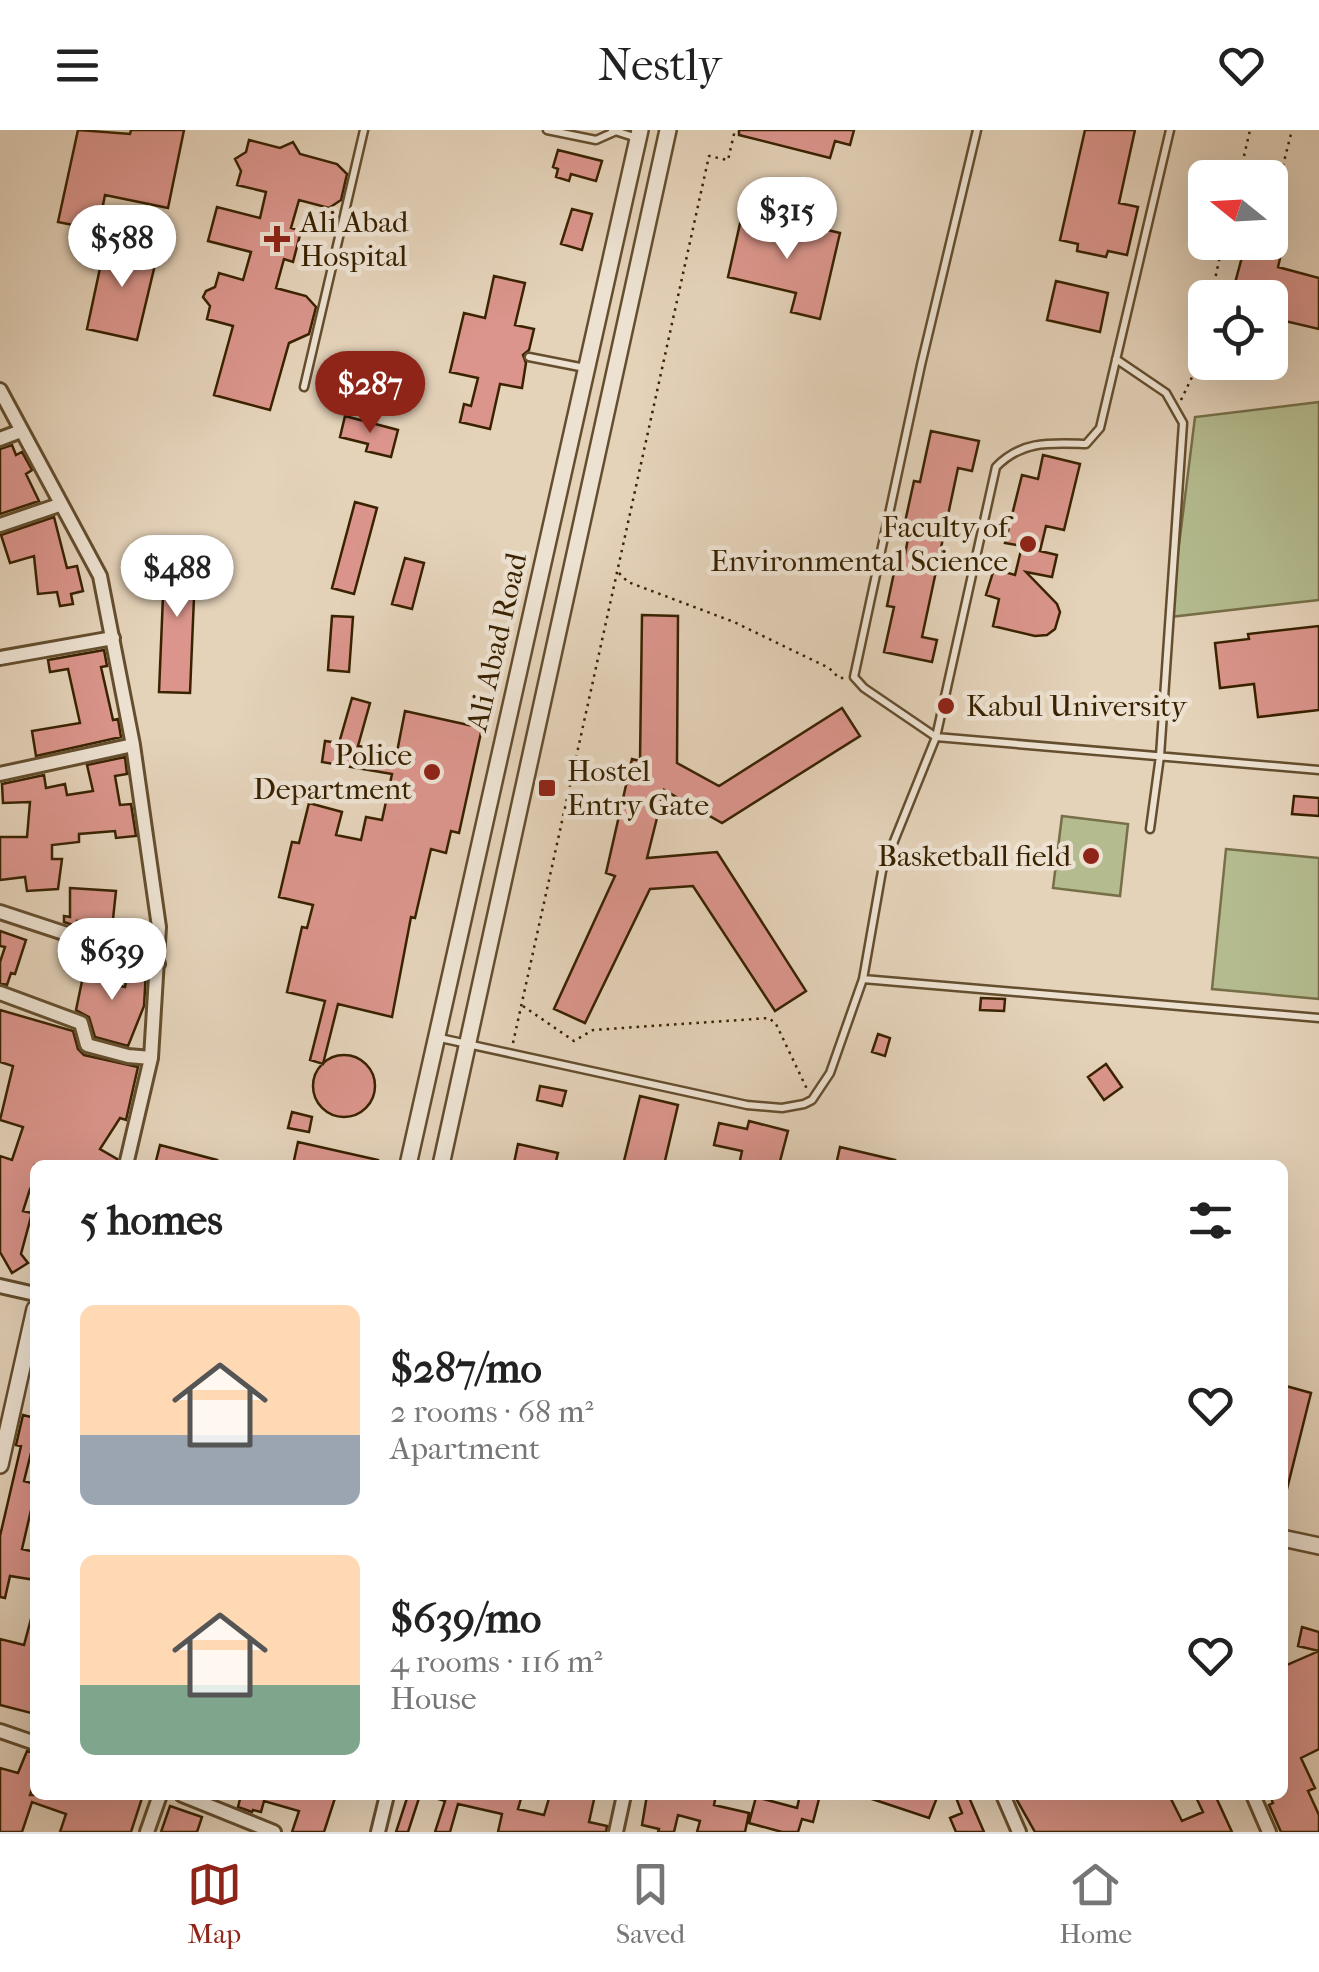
<!DOCTYPE html>
<html lang="en">
<head>
<meta charset="utf-8">
<style>
	body { margin:0; font-family:"IM FELL French Canon",serif; background:#f2f2f2; color:#222; height:100vh; display:flex; flex-direction:column; font-size:38px; white-space:nowrap }
	* { box-sizing:border-box; margin:0 }
	p { font-size:32px; color:#767676 }
	.icon { flex:none; width:55px; height:55px; fill:none; stroke:currentColor; stroke-width:2; stroke-linecap:round; stroke-linejoin:round }
	.map { position:relative; flex:1; overflow:hidden }
	.sheet { position:absolute; left:30px; top:1030px; width:1258px; height:640px; display:flex; flex-direction:column; background:#fff; border-radius:15px; box-shadow:0 10px 40px #0002 }
	.sheet>* { flex:none }
	.needle { width:65px; rotate:288deg }
	.controls { position:absolute; left:1188px; top:30px; display:grid; gap:20px }
	.controls a { display:grid; place-items:center; width:100px; height:100px; border-radius:15px; background:#fff; box-shadow:0 10px 40px #0002; font-size:50px }
	.price { position:absolute; translate:-50% -85px; padding:0 22px; border-radius:35px; background:#fff; color:#222; font-size:32px; line-height:65px; filter:drop-shadow(0 2px 5px #0008) }
	.price::after { content:''; position:absolute; left:50%; top:60px; width:30px; height:22px; margin-left:-15px; background:inherit; clip-path:polygon(0 0,100% 0,50% 100%) }
	.price.selected { background:#8f2418; color:#fff }
	ul { padding:0; list-style:none }
	li { display:flex; align-items:center; gap:30px; height:250px; padding:0 50px }
	li span { display:grid; place-items:center; flex:none; width:280px; height:200px; border-radius:15px; color:#555 }
	li>.icon { margin-inline-start:auto }
	span .icon { width:120px; height:120px; fill:#fffc; stroke-width:1 }
	li b { font-size:42px }
	h2 { display:flex; justify-content:space-between; align-items:center; height:120px; padding:0 50px; font-size:42px }
	header { display:flex; justify-content:space-between; align-items:center; height:130px; padding:0 50px; background:#fff; font-size:45px; font-weight:600 }
	.dock { display:flex; justify-content:space-around; align-items:center; height:140px; border-top:2px solid #e0e0e0; background:#fff; font-size:28px; color:#767676 }
	.dock a { display:grid; justify-items:center; gap:5px }
	.dock .selected { color:#8f2418 }
	.map>svg:first-child { display:block }
	.green { fill:#b4bc8f; stroke:#766f48; stroke-width:2.5 }
	.building { fill:#db958c; stroke:#392200; stroke-width:2.5 }
	.lines { fill:none; stroke-linecap:round; stroke-linejoin:round }
	.service-casing { stroke:#644e2e; stroke-width:11 }
	.minor-casing { stroke:#644e2e; stroke-width:18 }
	.tertiary-casing { stroke:#644e2e; stroke-width:20 }
	.path { stroke:#392200; stroke-width:2.5; stroke-dasharray:2.5 5; stroke-linecap:butt }
	.service { stroke:#ede2d2; stroke-width:6 }
	.minor { stroke:#ede2d2; stroke-width:12 }
	.tertiary { stroke:#ede2d2; stroke-width:15 }
	.poi-dot { fill:#8f2418; stroke:#ede2d2; stroke-width:4 }
	.labels { text-anchor:middle; dominant-baseline:central; stroke-width:9; stroke-linejoin:round; paint-order:stroke }
	.poi-label { font-size:30px; fill:#392200; stroke:#ede2d2; text-anchor:start }
	.street-label { font-size:30px; fill:#392200; stroke:#ede2d2 }
</style>
</head>
<body>
<header><svg class="icon" aria-label="menu" viewBox="0 0 24 24"><path d="M4 6h16M4 12h16M4 18h16"/></svg>Nestly<svg class="icon" aria-label="heart" viewBox="0 0 24 24"><path d="M12 20l-8-8c-3-5 5-10 8-4 3-6 11-1 8 4z"/></svg></header>
<div class="map">
<svg width="1319" height="1702" viewBox="0 0 1319 1702">
	<rect width="100%" height="100%" fill="#e4d2b9"/>
	<filter id="stains"><feTurbulence type="fractalNoise" baseFrequency=".002" numOctaves="4"/><feColorMatrix values="0 0 0 0 .2 0 0 0 0 .09 0 0 0 0 .02 0 0 0 .5 -.17"/></filter>
	<radialGradient id="worn" r=".72"><stop offset=".6" stop-color="#630" stop-opacity="0"/><stop offset="1" stop-color="#630" stop-opacity=".3"/></radialGradient>
	<path class="green" d="M1319,272v198l-149,17 25,-200z
		M1062,686l66,8 -8,72 -67,-8z
		M1226,719l93,9v141l-107,-10z"/>
	<path class="building" d="M78,0l52,4 1,-4h53l-16,78 -63,-13 -7,35 -40,-8z
		M739,0h115l-4,15 -15,-4 -5,17 -91,-23z
		M1085,0h50l-16,73 19,4 -11,48 -19,-4 -2,6 -29,-6 1,-7 -18,-4z
		M249,10l31,8 13,-6 7,12 37,10 10,10 -6,26 -12,8 -30,-8 -8,28 10,3 -8,31 -9,-3 -8,29 30,8 10,11 -7,27 -20,9 -19,67 -56,-15 19,-69 -26,-7 3,-13 -7,-9 3,-6 9,-4 4,-14 24,7 8,-28 -43,-11 9,-34 43,11 6,-26 -29,-7 4,-14 -6,-12 11,-7z
		M558,20l44,11 -6,20 -25,-7 -2,7 -13,-4 2,-8 -5,-2z
		M572,79l20,5 -10,36 -21,-6z
		M741,89l68,16 2,-9 29,7 -20,86 -29,-7 5,-19 -68,-16z
		M1270,99l16,4 -8,34 41,11v51l-34,-8 -13,56 -43,-9v-6h41v-64h-39l15,-56h24z
		M106,110l52,12 -21,88 -50,-11z
		M494,146l31,7 -10,42 19,4 -5,21 -6,5 3,8 -4,25 -22,-4 -10,45 -30,-7 4,-18 7,2 7,-28 -28,-6 14,-59 21,5z
		M1056,151l52,12 -8,39 -53,-12z
		M345,286l53,14 -7,27 -25,-6 2,-7 -28,-7z
		M931,301l48,10 -7,30 -14,-3 -36,169 15,3 -5,22 -48,-10 10,-45 -7,-1 9,-43 7,2 8,-42 -6,-1 9,-41 6,1z
		M12,315l4,10 6,-3 10,18 -6,4 13,27 -39,13v-65z
		M1043,325l37,9 -16,66 -18,-4 -6,25 17,4 -5,22 -26,-5 31,32 3,8 -5,17 -8,6 -12,1 -42,-10 6,-27 -13,-4 8,-26 21,6 7,-29 -17,-3 17,-68 16,4z
		M355,372l22,6 -23,86 -22,-6z
		M54,387l13,51 10,-2 6,25 -12,3 2,10 -13,2 -3,-14 -19,2 -4,-38 -24,7 -9,-28z
		M165,418l31,1 -6,144 -31,-1z
		M405,428l19,5 -12,46 -20,-5z
		M642,485l36,1 -1,147 42,23 123,-78 18,28 -138,87 -58,-33 -17,68 70,-6 89,139 -31,20 -82,-125 -43,3 -65,134 -31,-14 61,-133 -9,-3 26,-114 8,2z
		M332,486l21,1 -4,55 -21,-2z
		M1319,496v84l-61,7 -4,-33 -34,4 -5,-45 34,-4 -1,-5z
		M104,520l3,16 -6,1 12,53 5,-1 3,18 -85,19 -4,-25 48,-8 -12,-54 -18,3 -2,-12z
		M352,568l18,5 -12,43 39,6 8,-41 77,17 -23,105 -8,-2 -5,22 -15,-4 -16,69 -4,-1 -19,100 -54,-13 -15,60 -13,-4 15,-59 -38,-9 15,-65 5,1 6,-23 -34,-8 13,-55 7,1 10,-40 33,9 -6,23 25,5 5,-23 16,3 10,-46 -70,-12 3,-21 14,2z
		M125,627l2,17 -12,2 5,29 11,-1 5,32 -20,2 -1,-7 -36,3v8l-27,3v14h10l-4,30 -31,2 -2,-14 -25,3v-43h27l3,-35 -27,1 -1,-19 42,-9 2,13 19,-4 2,11 26,-4 -6,-26z
		M1294,666l25,2v18l-27,-2z
		M70,758l46,3 -5,47 -11,-4 1,-10 -24,-3 -1,5 -12,-4v-6l6,1z
		M0,801l26,9 -11,34 -4,-1 -4,12 -7,-2v-21l5,-15 -5,-1z
		M88,822l13,4 -4,25 28,6 3,-15h4v-3l14,2 -2,35 -16,40 -33,-9 -6,-20 -13,-7z
		M981,868l24,1 -1,12 -24,-1z
		M0,880l73,21 5,18 6,6 54,12 -12,53 -6,-2 -20,31 17,10 -1,6h-81v25l-5,-1 -7,22 9,2 -11,41 7,9 -16,10 -12,-21v-96l12,4 11,-33 -23,-7 13,-54 -13,-4z
		M878,904l12,4 -5,18 -13,-4z
		M313 956a31 31 0 1 1 62 0a31 31 0 1 1-62 0Z
		M1106,934l16,23 -18,13 -16,-23z
		M540,956l26,5 -4,15 -25,-6z
		M640,966l38,9 -14,60h-41z
		M292,982l20,5 -3,15 -21,-4z
		M749,991l39,10 -9,34h-40l3,-14 -28,-6 5,-22 28,6z
		M298,1012l80,18v5h-85z
		M518,1014l40,9 -3,12 -41,-2z
		M160,1015l57,15 -1,5h-61z
		M840,1017l55,13 -1,5h-58z
		M1286,1256l25,7 -24,96 -5,-1v-89z
		M23,1285l12,3v31h-3l-8,32 11,3v9l-13,56 13,3v28l-25,-4 -5,22 -5,-1v-61l21,-90 -5,-1z
		M31,1489l4,1v94l-35,-9v-66l24,6z
		M1302,1497l17,5v19l-21,-5z
		M1319,1521v98l-18,9 14,30 -7,3 11,24v17h-38l-12,-27 4,-2 -3,-8h12v-128z
		M27,1621l8,2v27l-5,15h113l-12,37h-71l6,-18 -34,-12 -10,30h-22v-64l18,5z
		M241,1665h95l-12,37h-32l7,-21 -35,-10 -3,11 -8,-2 -1,2 -14,-5z
		M408,1665h12l-12,37h-12z
		M439,1665h83l-4,14 26,6 6,-20h45l-6,27 18,4 -1,6h-108l4,-18 -44,-10 -8,28h-15l10,-31 -7,-2z
		M647,1665h69l-2,10 35,8 -4,19h-48l3,-11 -22,-6 -4,17h-16l1,-3 -17,-4z
		M800,1665h20l-7,27 -11,-3 -4,13h-16l-33,-9 7,-26 41,11z
		M869,1665h69l-9,23 -60,-20z
		M955,1665h13l16,37h-28l-6,-14 12,-5z
		M1014,1665h155l13,26 21,-9 -8,-17h20l17,37h-197z
		M170,1676l32,11 -5,15h-36z"/>
	<g class="lines">
		<defs>
			<path id="service" d="M547,0l49,10 18,-8
				M612,0l25,8
				M977,0l-56,235 -67,312 10,11 72,49 383,33
				M529,227l56,11
				M1116,229l50,34 17,30 -23,333 -10,73
				M304,257l60,-257
				M863,849l456,39
				M440,908l307,67 35,3 22,-4 8,-4 18,-27 33,-94 19,-108 54,-134 60,-270c26,-27 55,-24 90,-23l14,-16 70,-298"/>
			<path id="minor" d="M0,260l100,186 33,169 26,182 -8,131 -25,107
				M0,309l21,-8
				M0,395l59,-20
				M0,528l113,-20
				M0,644l133,-29
				M0,782l158,52
				M0,863l81,30 6,22 41,11 23,2
				M0,1156l35,8
				M0,1601l35,12
				M182,1665l92,37
				M1003,1665l16,37
				M1253,1665l16,37
				M147,1702l13,-37
				M378,1702l9,-37
				M616,1702l8,-37"/>
			<path id="tertiary" d="M408,1035l232,-1035
				M441,1035l227,-1035
				M0,1335l35,-156
				M1282,1408l37,8"/>
		</defs>
		<use href="#service" class="service-casing"/>
		<use href="#minor" class="minor-casing"/>
		<use href="#tertiary" class="tertiary-casing"/>
		<path class="path" d="M1239,48l11,-48
			M1270,87l22,-87
			M1211,168l12,-56
			M1181,270l12,-25 12,-54
			M619,443l9,9 106,40 95,46 10,10h6
			M523,876l51,35 19,-11 176,-12 7,6 31,65
			M513,913l196,-887 19,4 7,-30"/>
		<use href="#service" class="service"/>
		<use href="#minor" class="minor"/>
		<use href="#tertiary" class="tertiary"/>
	</g>
	<g class="poi-dot">
		<path d="M272 94h10v10h10v10h-10v10h-10v-10h-10v-10h10z"/>
		<circle cx="1028" cy="414" r="10"/>
		<circle cx="946" cy="576" r="10"/>
		<circle cx="432" cy="642" r="10"/>
		<rect x="537" y="648" width="20" height="20" rx="5"/>
		<circle cx="1091" cy="726" r="10"/>
	</g>
	<g class="labels">
		<g class="poi-label">
			<text x="300" y="92">Ali Abad<tspan x="300" dy="34">Hospital</tspan></text>
			<text x="1008" y="397" text-anchor="end">Faculty of<tspan x="1008" dy="34">Environmental Science</tspan></text>
			<text x="966" y="576">Kabul University</text>
			<text x="412" y="625" text-anchor="end">Police<tspan x="412" dy="34">Department</tspan></text>
			<text x="567" y="641">Hostel<tspan x="567" dy="34">Entry Gate</tspan></text>
			<text x="1071" y="726" text-anchor="end">Basketball field</text>
		</g>
		<g class="street-label">
			<text transform="translate(497 512) rotate(-77)">Ali Abad Road</text>
		</g>
	</g>
	<rect width="100%" height="100%" filter="url(#stains)"/>
	<rect width="100%" height="100%" fill="url(#worn)"/>
</svg>
<div class="controls">
<a><svg class="needle" viewBox="-14 -14 28 28"><path d="M0-13l5 13h-10z" fill="#e53935"/><path d="M0 13l5-13h-10z" fill="#767676"/></svg></a>
<a><svg class="icon" aria-label="locate" viewBox="0 0 24 24"><circle cx="12" cy="12" r="6"/><path d="M12 2v4M12 18v4M2 12h4M18 12h4"/></svg></a>
</div>
<b class="price" style="left:787px;top:132px">$315</b>
<b class="price" style="left:122px;top:160px">$588</b>
<b class="price selected" style="left:370px;top:306px">$287</b>
<b class="price" style="left:177px;top:490px">$488</b>
<b class="price" style="left:112px;top:873px">$639</b>
<section class="sheet">
<h2>5 homes<svg class="icon" aria-label="filters" viewBox="0 0 24 24"><path d="M4 7h16M4 17h16"/><circle cx="9" cy="7" r="2"/><circle cx="15" cy="17" r="2"/></svg></h2>
<ul>
<li><span style="background:linear-gradient(#ffd9b3 65%,#9aa5b1 0)"><svg class="icon" aria-label="home" viewBox="0 0 24 24"><path d="M3 11l9-7 9 7M6 9v11h12V9"/></svg></span><div><b>$287/mo</b><p>2 rooms · 68 m²</p><p>Apartment</p></div><svg class="icon" aria-label="heart" viewBox="0 0 24 24"><path d="M12 20l-8-8c-3-5 5-10 8-4 3-6 11-1 8 4z"/></svg></li>
<li><span style="background:linear-gradient(#ffd9b3 65%,#7fa58c 0)"><svg class="icon" aria-label="home" viewBox="0 0 24 24"><path d="M3 11l9-7 9 7M6 9v11h12V9"/></svg></span><div><b>$639/mo</b><p>4 rooms · 116 m²</p><p>House</p></div><svg class="icon" aria-label="heart" viewBox="0 0 24 24"><path d="M12 20l-8-8c-3-5 5-10 8-4 3-6 11-1 8 4z"/></svg></li>
</ul>
</section>
</div>
<nav class="dock">
<a class="selected"><svg class="icon" aria-label="map" viewBox="0 0 24 24"><path d="M3 6l6-2 6 2 6-2v14l-6 2-6-2-6 2zM9 4v14M15 6v14"/></svg>Map</a>
<a><svg class="icon" aria-label="saved" viewBox="0 0 24 24"><path d="M7 4h10v16l-5-4-5 4z"/></svg>Saved</a>
<a><svg class="icon" aria-label="home" viewBox="0 0 24 24"><path d="M3 11l9-7 9 7M6 9v11h12V9"/></svg>Home</a>
</nav>
</body>
</html>
